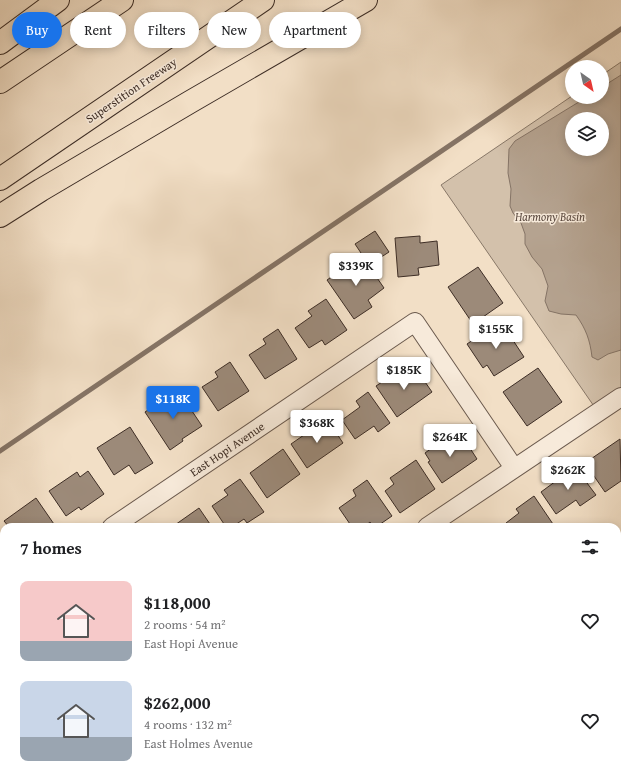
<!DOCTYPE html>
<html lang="en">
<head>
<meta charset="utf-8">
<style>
	body { margin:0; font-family:"Gentium Book Plus",serif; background:#f6f6f6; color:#202124; height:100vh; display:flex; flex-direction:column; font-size:15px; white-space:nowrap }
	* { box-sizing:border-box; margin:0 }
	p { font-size:13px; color:#757577 }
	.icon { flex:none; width:22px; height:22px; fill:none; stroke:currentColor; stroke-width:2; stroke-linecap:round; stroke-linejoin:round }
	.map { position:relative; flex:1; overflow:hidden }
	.sheet { position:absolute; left:0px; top:523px; width:621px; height:256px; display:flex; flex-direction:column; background:#fff; border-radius:12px 12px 0 0; box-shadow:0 2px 10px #0003 }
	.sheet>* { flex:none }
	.hud { position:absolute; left:12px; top:12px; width:400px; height:36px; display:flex; gap:8px }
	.needle { width:26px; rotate:146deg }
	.controls { position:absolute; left:565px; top:60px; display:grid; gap:8px }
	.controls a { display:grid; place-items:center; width:44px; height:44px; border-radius:50%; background:#fff; box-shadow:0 2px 10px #0003; font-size:20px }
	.price { position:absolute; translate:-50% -34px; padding:0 9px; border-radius:4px; background:#fff; color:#222; font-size:13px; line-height:26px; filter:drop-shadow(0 1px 2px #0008) }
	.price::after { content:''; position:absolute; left:50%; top:24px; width:12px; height:9px; margin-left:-6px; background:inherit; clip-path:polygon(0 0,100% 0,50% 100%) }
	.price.on { background:#1a73e8; color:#fff }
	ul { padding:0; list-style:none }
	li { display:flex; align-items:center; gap:12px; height:100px; padding:0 20px }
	li span { display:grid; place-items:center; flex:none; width:112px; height:80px; border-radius:8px; color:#555 }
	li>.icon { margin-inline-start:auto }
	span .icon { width:48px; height:48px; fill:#fffc; stroke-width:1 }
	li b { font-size:17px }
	h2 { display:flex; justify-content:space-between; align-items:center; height:48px; padding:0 20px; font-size:17px }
	.tag { padding:0 14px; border-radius:18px; background:#fff; box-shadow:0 2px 10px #0003; font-size:14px; line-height:36px }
	.tag.on { background:#1a73e8; color:#fff }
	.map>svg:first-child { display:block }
	.green { fill:#d3c1ab; stroke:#887868; fill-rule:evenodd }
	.water { fill:#b5a390; stroke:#857466; fill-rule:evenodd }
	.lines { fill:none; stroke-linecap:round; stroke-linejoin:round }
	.stream { stroke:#857466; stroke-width:5 }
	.building { fill:#9c8a79; stroke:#3e2e26 }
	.street-casing { stroke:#6b5a4e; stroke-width:20 }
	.highway-casing { stroke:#3e2e26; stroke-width:24 }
	.street { stroke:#f7eada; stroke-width:18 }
	.highway { stroke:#f2dfc6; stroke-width:22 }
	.labels { text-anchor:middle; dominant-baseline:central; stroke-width:3; stroke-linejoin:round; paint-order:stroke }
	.street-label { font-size:12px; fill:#3e2e26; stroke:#f7eada }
	.park-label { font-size:12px; font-style:italic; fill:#5c4b41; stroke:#f7eada }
</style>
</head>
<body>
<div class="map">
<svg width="621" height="779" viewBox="0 0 621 779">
	<rect width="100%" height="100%" fill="#f2dfc6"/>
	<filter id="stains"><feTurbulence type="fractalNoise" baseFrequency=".005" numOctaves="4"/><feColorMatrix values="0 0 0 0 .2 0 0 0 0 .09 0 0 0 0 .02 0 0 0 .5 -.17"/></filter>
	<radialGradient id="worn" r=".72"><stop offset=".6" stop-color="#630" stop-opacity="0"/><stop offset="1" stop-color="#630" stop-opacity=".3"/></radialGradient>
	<path class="green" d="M621,62v335l-23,15 -157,-227 131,-89v1h30v-22zM572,119h30v30h-30z"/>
	<path class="water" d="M621,75v275l-13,4 -10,6 -6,-3c-2,-17 -6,-28 -16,-42l-15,-1 -12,-3 -4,-10 3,-15 -6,-17 -10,-12 -7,-13v-10l-4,-11 -8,-10 -3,-7 1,-17 -3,-16 1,-24 6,-8 72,-44h15v-10zM572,119h30v30h-30z"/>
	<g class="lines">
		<path class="stream" d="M0,451l621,-422"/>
	</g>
	<path class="building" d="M375,231l14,21 -20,13 -14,-21z
		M420,236v7l17,-2 2,24 -21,3 1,7 -21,2 -3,-39z
		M362,256l22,32 -16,12 4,7 -18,12 -27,-39z
		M478,267l25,36 -30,21 -25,-37z
		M326,299l21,31 -22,15 -3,-5 -13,8 -14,-20 17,-12 -4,-5z
		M503,325l21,32 -30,19 -7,-11 -4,3 -16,-24 25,-17 3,3z
		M278,329l19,30 -32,20 -16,-24 17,-11 -3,-5z
		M230,362l19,29 -31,20 -16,-24 16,-10 -3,-5z
		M414,366l18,26 -35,25 -21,-31 15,-10 3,5z
		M538,368l24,34 -35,24 -24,-34z
		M178,390l24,36 -20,13 1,2 -13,9 -25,-38z
		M368,392l22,31 -12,9 -4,-6 -19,13 -13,-19 18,-13 -4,-6z
		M327,419l16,24 -36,25 -16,-24z
		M130,427l23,36 -18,11 -6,-9 -15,10 -17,-27z
		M447,437l6,10 11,-8 13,20 -35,24 -14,-21 2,-1 -5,-8z
		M620,439l1,42 -16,11 -20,-29z
		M283,449l17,25 -33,24 -17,-25z
		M416,460l19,29 -35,24 -15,-22 9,-7 -4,-6z
		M575,467l21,28 -16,11 -4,-6 -20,14 -15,-22z
		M88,471l16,23 -23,16 -2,-3 -13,9 -17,-25 28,-19 3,5z
		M240,479l24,33 -17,11 -3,-4 -12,8h-6l-14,-21 16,-11 -4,-5z
		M367,480l25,36 -16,11h-2l-4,-5 -6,5h-12l-13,-19 17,-12 -3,-6z
		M534,496l21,31h-46l-3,-4 13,-10 -3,-4z
		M36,498l20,29h-47l-5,-6z
		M199,508l13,19h-40z
		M621,538v42l-4,2v-41z
		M621,657v33l-4,-6v-25z
		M0,677l4,7v32l-4,2z
		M4,734v29l-4,-6v-20z
		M617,773l4,6h-27l7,-4h5l1,2 4,-2h6z
		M137,775h32l3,4h-41z
		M274,775h19l3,4h-28z
		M451,775h34l3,4h-43z"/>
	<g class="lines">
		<defs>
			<path id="street" d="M112,527l303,-205 99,146
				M427,527l194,-130
				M0,603l4,-3
				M0,619l4,6
				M617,623l4,-2
				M58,779l5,-4
				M385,779l6,-4"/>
			<path id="highway" d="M0,43l58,-43
				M0,82l122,-82
				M0,179l263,-179
				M0,216l41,-26 149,-88 176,-102"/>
		</defs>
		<use href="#street" class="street-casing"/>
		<use href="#highway" class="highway-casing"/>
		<use href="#street" class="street"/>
		<use href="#highway" class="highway"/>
	</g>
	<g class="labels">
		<g class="street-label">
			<text transform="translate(131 90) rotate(-34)">Superstition Freeway</text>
			<text transform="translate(227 449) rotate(-34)">East Hopi Avenue</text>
		</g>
		<g class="park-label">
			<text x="550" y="216">Harmony Basin</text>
		</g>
	</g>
	<rect width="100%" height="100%" filter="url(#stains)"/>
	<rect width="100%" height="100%" fill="url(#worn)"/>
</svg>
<div class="controls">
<a><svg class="needle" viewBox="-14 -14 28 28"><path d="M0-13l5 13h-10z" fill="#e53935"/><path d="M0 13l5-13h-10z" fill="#757577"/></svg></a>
<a><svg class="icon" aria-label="layers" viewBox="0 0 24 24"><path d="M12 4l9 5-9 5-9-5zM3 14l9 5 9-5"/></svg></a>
</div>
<b class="price" style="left:356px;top:287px">$339K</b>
<b class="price" style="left:496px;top:350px">$155K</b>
<b class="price" style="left:404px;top:391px">$185K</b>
<b class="price on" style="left:173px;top:420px">$118K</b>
<b class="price" style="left:317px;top:444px">$368K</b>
<b class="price" style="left:450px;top:458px">$264K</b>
<b class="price" style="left:568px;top:491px">$262K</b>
<div class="hud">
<a class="tag on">Buy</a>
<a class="tag">Rent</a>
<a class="tag">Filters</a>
<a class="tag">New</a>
<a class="tag">Apartment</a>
</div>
<section class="sheet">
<h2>7 homes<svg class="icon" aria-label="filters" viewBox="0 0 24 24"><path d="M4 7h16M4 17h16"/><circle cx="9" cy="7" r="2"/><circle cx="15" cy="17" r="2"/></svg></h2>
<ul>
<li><span style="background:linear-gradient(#f6c9c9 75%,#9aa5b1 0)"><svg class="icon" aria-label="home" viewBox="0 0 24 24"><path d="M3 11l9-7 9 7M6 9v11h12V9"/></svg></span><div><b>$118,000</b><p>2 rooms · 54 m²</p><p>East Hopi Avenue</p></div><svg class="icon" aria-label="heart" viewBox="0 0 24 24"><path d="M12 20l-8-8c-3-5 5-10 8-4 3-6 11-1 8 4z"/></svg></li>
<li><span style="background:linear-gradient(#c9d6e8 70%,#9aa5b1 0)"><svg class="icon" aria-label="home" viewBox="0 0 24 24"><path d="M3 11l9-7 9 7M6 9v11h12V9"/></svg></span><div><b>$262,000</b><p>4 rooms · 132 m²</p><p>East Holmes Avenue</p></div><svg class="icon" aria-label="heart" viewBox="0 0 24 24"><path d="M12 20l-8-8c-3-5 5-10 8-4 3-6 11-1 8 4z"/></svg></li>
</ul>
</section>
</div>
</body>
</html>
